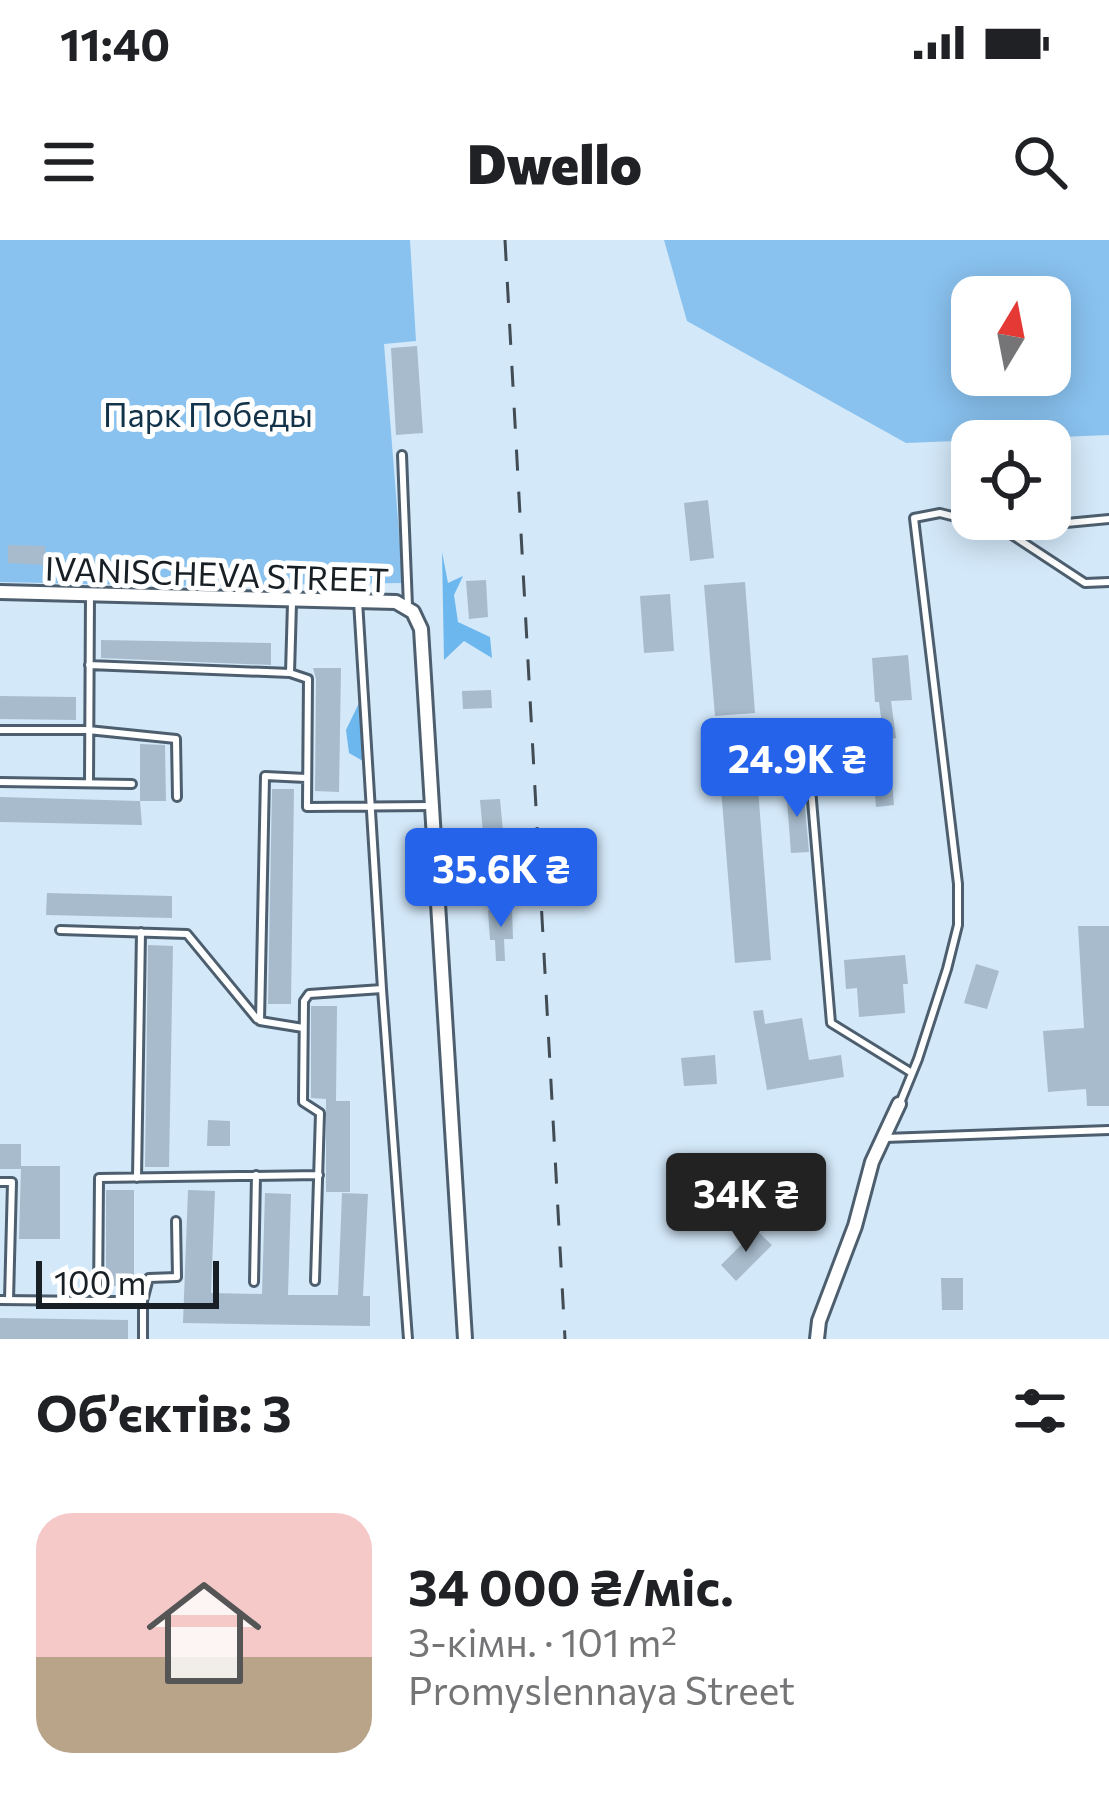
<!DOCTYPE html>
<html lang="uk">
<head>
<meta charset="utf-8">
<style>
	body { margin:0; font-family:Commissioner,sans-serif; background:#f2f2f2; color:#202124; height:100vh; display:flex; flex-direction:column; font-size:45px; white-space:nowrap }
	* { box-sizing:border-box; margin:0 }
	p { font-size:39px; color:#757577 }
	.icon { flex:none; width:66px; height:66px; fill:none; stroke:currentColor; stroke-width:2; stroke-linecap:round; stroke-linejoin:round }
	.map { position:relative; height:1099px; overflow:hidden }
	.side { display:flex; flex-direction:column; background:#fff; flex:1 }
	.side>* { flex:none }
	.needle { width:78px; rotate:10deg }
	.controls { position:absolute; left:951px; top:36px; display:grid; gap:24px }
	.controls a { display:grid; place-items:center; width:120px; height:120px; border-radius:24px; background:#fff; box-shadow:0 6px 30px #0003; font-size:60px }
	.scale { position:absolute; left:36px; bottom:30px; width:183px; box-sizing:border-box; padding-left:12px; border:6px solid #182026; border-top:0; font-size:33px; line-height:42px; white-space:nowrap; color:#182026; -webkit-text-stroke:9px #fff; paint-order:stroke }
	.price { position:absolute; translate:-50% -102px; padding:0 27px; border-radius:12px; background:#2563eb; color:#fff; font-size:39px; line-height:78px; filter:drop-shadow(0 3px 6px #0008) }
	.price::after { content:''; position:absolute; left:50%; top:72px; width:36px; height:27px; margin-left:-18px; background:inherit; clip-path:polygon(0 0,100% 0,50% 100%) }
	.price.current { background:#222; color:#fff }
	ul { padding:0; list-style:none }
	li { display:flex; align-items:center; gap:36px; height:300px; padding:0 36px }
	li+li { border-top:3px solid #e0e0e0 }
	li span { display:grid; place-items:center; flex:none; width:336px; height:240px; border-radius:36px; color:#555 }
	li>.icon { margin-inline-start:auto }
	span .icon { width:144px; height:144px; fill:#fffc; stroke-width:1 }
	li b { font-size:51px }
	h2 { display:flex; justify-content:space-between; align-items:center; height:144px; padding:0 36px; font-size:51px }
	.status { display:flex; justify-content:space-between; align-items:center; height:84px; padding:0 60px; background:#fff; direction:ltr }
	.status svg { height:33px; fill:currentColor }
	header { display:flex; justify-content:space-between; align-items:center; height:156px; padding:0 36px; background:#fff; font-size:54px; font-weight:800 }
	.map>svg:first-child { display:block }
	.green { fill:#89c2ef; fill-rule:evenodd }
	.forest { fill:#6db7ef }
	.building { fill:#a7bbcc }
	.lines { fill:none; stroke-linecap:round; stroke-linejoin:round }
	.service-casing { stroke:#4d5f6e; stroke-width:12 }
	.minor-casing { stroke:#4d5f6e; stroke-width:18 }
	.service { stroke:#fff; stroke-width:6 }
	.minor { stroke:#fff; stroke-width:12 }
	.rail { stroke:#414c54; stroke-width:3; stroke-dasharray:21 21; stroke-linecap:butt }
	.labels { text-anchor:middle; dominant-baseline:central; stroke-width:10; stroke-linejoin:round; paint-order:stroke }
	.park-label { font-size:33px; fill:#123349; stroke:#fff }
	.street-label { font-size:33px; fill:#182026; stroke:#fff }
</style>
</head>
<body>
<div class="status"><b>11:40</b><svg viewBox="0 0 49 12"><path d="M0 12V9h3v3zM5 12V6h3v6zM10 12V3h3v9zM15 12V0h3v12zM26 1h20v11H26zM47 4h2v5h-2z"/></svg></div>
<header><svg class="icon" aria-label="menu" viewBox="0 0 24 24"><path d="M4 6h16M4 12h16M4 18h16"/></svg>Dwello<svg class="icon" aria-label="search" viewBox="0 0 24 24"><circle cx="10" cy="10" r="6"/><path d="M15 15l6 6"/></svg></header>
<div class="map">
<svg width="1109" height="1099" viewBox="0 0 1109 1099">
	<rect width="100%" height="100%" fill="#d3e8f9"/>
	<path class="green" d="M0,0h410l6,101 -32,3 19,239 -222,3 -181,-4z
		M664,0h445v195l-203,8 -219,-122zM972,57h78v78h-78z"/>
	<path class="forest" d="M442,312l6,31 15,-7 -9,19 4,27 32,15 2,21 -28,-17 -20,19z
		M359,463l4,58 -14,-8 -3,-23z"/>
	<path class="building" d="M417,106l6,87 -27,2 -5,-87z
		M708,260l6,58 -24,3 -6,-58z
		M8,305l37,1v19l-37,-2z
		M486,340l2,37 -19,2 -3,-38z
		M745,342l10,131 -40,3 -11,-131z
		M670,354l4,57 -30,2 -4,-57z
		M101,400l170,3v22l-170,-7z
		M908,415l4,45 -21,1 5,37 -12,2 -5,-38h-4l-3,-44z
		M313,428h28l-2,124 -24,-1 1,-112z
		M491,450l1,18 -29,1 -1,-18z
		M0,456l76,1v23l-76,-1z
		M754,495l17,225 -36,3 -18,-225z
		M140,504l25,1 1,56h-26z
		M891,528l3,37 -18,2 -3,-38z
		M803,545l6,67 -18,1 -5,-66z
		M272,549h22l-3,215h-23z
		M0,557l140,4 2,24 -142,-3z
		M500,559l3,33 -20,1 -3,-33z
		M47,653l125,3v22l-126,-3z
		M512,669l1,30h-9l1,22h-9l-1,-21h-5l-2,-30z
		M1078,686h31v180h-22l-1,-17 -38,3 -5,-61 41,-3z
		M148,705l25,1 -4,221h-24z
		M905,715l3,29h-5l2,29 -46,4 -2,-29 -11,1 -2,-29z
		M976,724l23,7 -12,38 -23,-6z
		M311,766h26l-1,95h14v91h-24v-93l-15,-1z
		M763,770l2,14 37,-6 7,42 32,-5 3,22 -77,13 -14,-79z
		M715,815l2,29 -33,2 -3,-28z
		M208,880l22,1v25h-23z
		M0,904h21v22h39v73h-41l2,-70h-21z
		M106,950h28v96h-28z
		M188,950l27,1 -4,102 51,1 3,-101 26,1 -3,101h50l4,-102 26,1 -5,102h7v30l-187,-3z
		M756,990l16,15 -36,36 -15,-16z
		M941,1038h22v32h-21z
		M0,1078l128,2v19h-128z"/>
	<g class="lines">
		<defs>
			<path id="service" d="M402,215l6,151
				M1006,291l79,52 24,-1
				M358,361l24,388 26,350
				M292,363l-2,70 18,6 -1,128 125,-1
				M89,425l201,8
				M0,490h88l88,9 1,58
				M810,537l21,246 81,50
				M0,542l132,2
				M89,543l1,-188
				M60,690l127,4 70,85
				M303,788l-43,-7 5,-245 41,2
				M900,863l18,-44 29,-90 11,-44v-41l-44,-366 26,-5 63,16 106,-10
				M885,898l224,-8
				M137,938l4,-246
				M0,942h12l-3,118
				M315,1041l5,-168 -17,-11 1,-101 5,-7 73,-5
				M254,1042l2,-107
				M0,1060l98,1
				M143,1061l6,-23 28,-1 -1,-56
				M143,1099v-38h-45l1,-123 220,-3"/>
			<path id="minor" d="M0,352l396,10 17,10 8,17 44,710
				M817,1099l2,-18 36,-95 17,-64 27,-58"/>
		</defs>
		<use href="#service" class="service-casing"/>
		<use href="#minor" class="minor-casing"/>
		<use href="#service" class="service"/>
		<use href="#minor" class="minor"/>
		<path class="rail" d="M505,0l60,1099"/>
	</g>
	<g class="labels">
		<g class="park-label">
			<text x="208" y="173">Парк Победы</text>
		</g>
		<g class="street-label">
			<text transform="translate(217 333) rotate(2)">IVANISCHEVA STREET</text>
		</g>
	</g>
</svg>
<div class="controls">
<a><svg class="needle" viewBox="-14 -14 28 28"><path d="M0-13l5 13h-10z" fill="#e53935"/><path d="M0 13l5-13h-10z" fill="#757577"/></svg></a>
<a><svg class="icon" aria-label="locate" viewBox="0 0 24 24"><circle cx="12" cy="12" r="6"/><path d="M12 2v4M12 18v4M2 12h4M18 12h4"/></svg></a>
</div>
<div class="scale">100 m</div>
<b class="price" style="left:797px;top:580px">24.9K ₴</b>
<b class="price" style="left:501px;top:690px">35.6K ₴</b>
<b class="price current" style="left:746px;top:1015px">34K ₴</b>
</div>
<section class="side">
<h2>Об’єктів: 3<svg class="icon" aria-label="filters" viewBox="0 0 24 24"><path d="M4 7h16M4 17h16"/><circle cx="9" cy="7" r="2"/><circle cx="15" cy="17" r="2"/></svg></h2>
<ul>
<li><span style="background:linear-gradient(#f6c9c9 60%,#b9a48a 0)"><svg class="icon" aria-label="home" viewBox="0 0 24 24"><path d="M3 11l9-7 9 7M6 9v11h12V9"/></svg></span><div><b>34 000 ₴/міс.</b><p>3-кімн. · 101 m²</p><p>Promyslennaya Street</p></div></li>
</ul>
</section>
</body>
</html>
